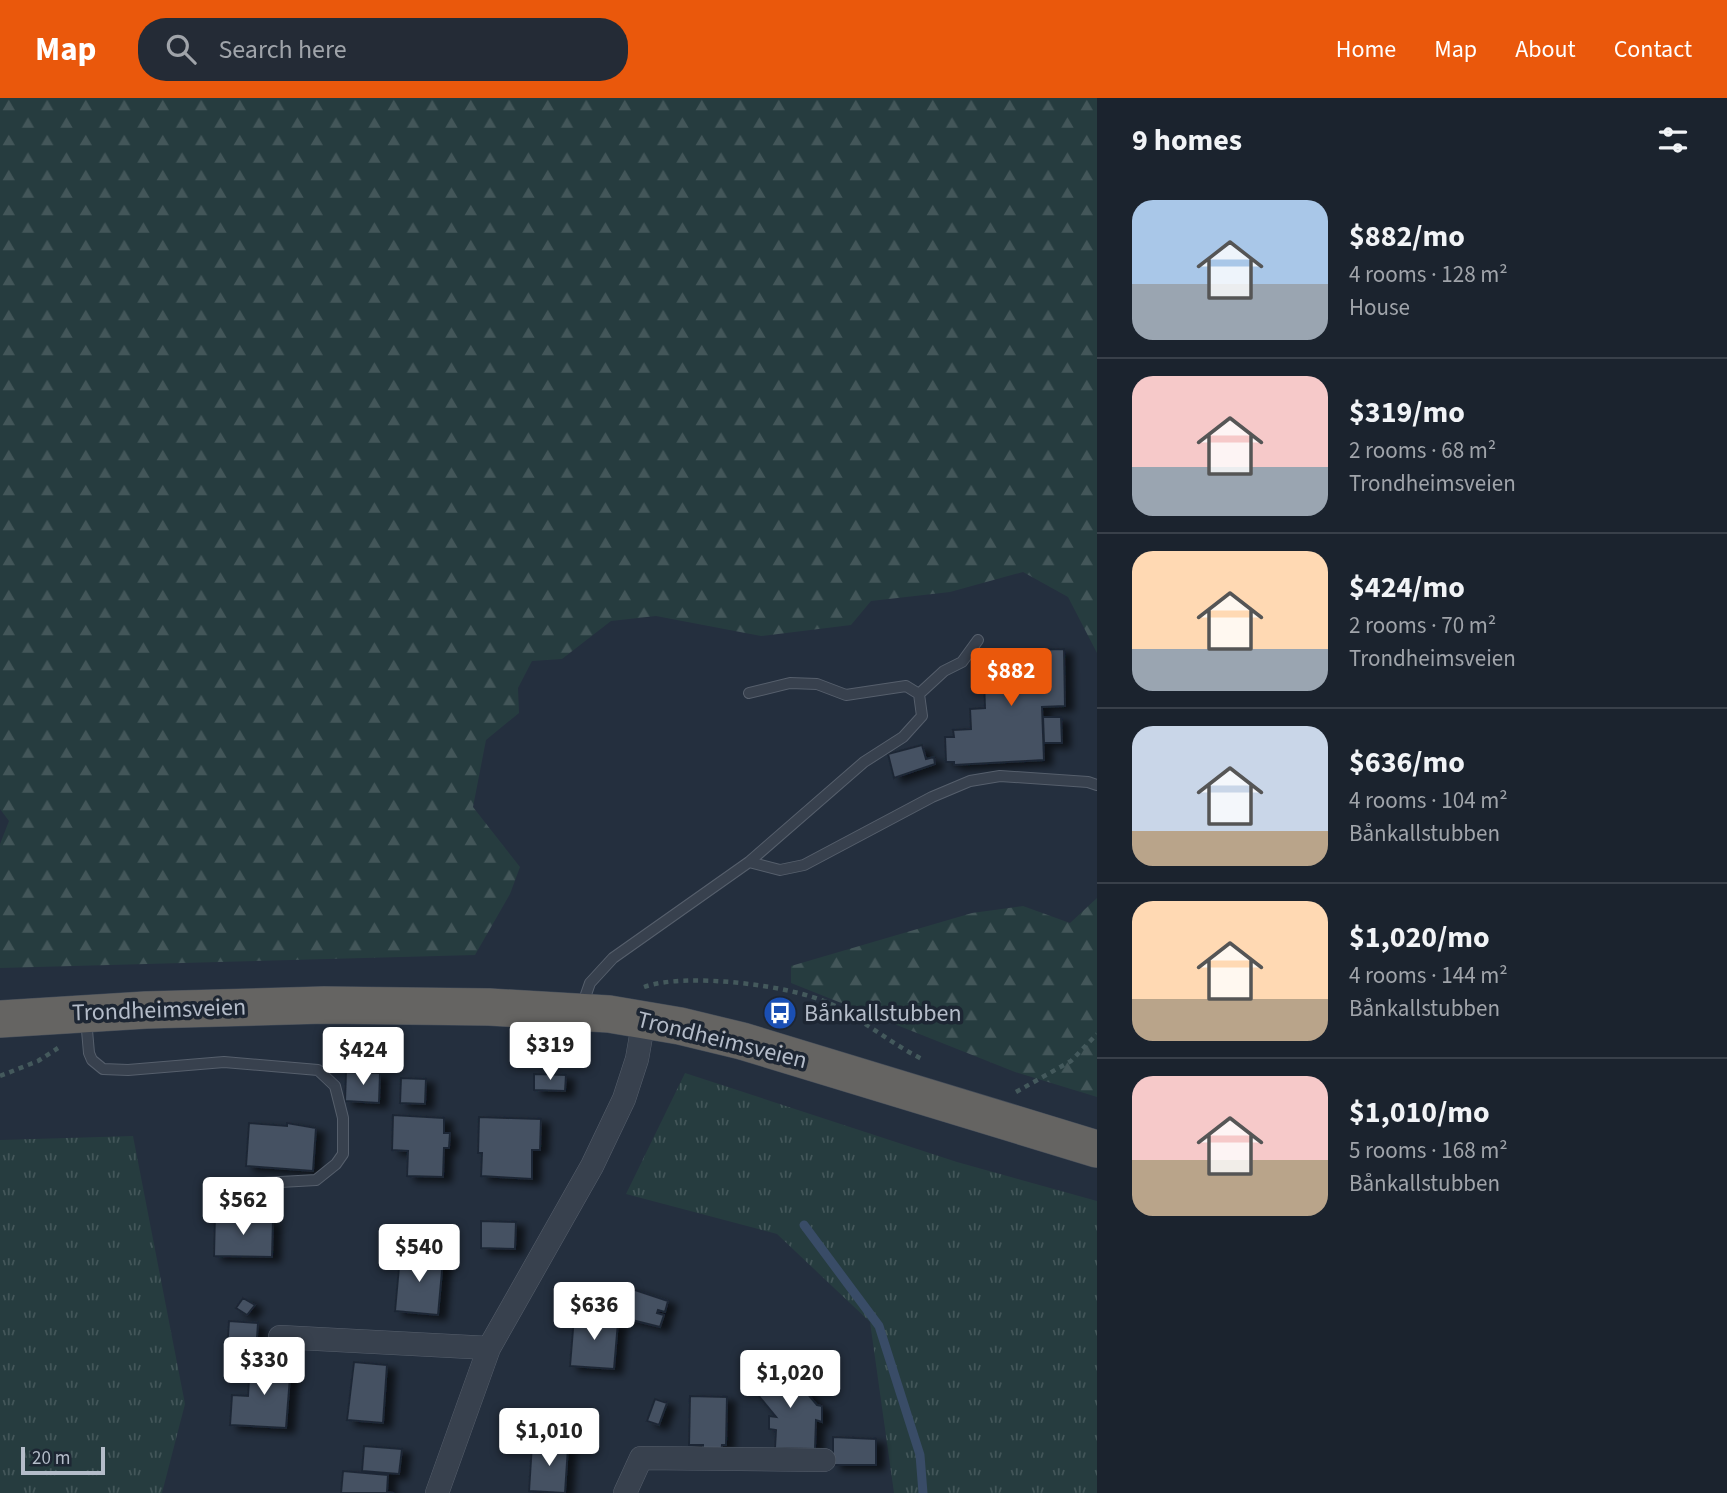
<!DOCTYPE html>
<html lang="en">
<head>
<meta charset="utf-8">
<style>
	body { margin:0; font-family:"Source Sans 3",sans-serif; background:#242b36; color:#f1f3f6; height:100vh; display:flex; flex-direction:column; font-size:26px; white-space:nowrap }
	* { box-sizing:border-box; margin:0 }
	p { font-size:23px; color:#a0a4aa }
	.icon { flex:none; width:38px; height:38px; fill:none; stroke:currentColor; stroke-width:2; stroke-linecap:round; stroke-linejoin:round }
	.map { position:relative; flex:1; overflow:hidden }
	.details { display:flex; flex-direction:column; background:#1b232e; width:630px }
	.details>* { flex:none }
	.scale { position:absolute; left:21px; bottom:18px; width:84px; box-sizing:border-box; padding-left:7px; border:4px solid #b4bcc9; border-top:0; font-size:19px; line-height:24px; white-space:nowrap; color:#b4bcc9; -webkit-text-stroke:5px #1d2633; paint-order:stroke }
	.price { position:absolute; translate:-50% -60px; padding:0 16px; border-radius:7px; background:#fff; color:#222; font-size:23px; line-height:46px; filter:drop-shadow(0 2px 4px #0008) }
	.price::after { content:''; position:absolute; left:50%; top:42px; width:21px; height:16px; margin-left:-10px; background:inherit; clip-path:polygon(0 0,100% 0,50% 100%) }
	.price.active { background:#ea580c; color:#fff }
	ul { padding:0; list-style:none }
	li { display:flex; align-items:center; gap:21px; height:175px; padding:0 35px }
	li+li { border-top:2px solid #39404a }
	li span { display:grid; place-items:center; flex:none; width:196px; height:140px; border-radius:21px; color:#555 }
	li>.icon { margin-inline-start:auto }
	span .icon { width:84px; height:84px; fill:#fffc; stroke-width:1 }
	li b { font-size:30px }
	h2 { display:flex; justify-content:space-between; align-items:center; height:84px; padding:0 35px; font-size:30px }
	header { display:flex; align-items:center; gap:42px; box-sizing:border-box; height:98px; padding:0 35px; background:#ea580c; color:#fff }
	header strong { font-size:33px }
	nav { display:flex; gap:38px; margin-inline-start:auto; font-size:24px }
	.search { width:490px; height:63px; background:#242b36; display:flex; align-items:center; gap:18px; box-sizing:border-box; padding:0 24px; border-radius:28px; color:#a0a4aa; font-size:26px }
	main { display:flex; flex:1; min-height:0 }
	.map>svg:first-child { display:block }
	.grass { fill:url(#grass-tufts) }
	.forest { fill:url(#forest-firs) }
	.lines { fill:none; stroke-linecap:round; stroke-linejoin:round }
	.stream { stroke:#394c67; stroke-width:9 }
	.building { fill:#455162; stroke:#1f2835; stroke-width:2; filter:url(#shadow) }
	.service-casing { stroke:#565f6c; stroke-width:12 }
	.minor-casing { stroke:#565f6c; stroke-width:24 }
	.trunk-casing { stroke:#434c59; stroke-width:38 }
	.path { stroke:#44595c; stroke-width:4.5; stroke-dasharray:5 5; stroke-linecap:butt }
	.service { stroke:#38414e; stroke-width:10 }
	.minor { stroke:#38414e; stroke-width:23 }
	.trunk { stroke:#656462; stroke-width:37 }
	.labels { text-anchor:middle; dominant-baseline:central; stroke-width:7; stroke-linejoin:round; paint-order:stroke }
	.street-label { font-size:24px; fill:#b4bcc9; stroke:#1d2633 }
	.poi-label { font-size:24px; fill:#b4bcc9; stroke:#1d2633; text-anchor:start }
</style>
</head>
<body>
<header>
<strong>Map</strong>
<div class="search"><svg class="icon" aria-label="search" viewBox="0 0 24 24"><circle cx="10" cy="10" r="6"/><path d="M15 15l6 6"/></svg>Search here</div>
<nav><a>Home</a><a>Map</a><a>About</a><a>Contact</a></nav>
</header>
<main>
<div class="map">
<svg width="1097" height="1395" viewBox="0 0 1097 1395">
	<defs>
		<pattern id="grass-tufts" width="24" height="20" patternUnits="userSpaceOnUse" patternTransform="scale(1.75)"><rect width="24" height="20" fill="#263c3f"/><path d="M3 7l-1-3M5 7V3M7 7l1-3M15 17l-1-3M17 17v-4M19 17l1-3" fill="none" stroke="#435659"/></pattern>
		<pattern id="forest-firs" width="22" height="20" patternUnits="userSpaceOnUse" patternTransform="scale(1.75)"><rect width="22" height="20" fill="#263c3f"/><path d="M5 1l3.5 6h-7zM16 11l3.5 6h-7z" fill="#435659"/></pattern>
		<filter id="shadow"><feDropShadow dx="8" dy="4.5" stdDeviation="3.5" flood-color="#0009"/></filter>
	</defs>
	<rect width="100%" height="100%" fill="#242f3e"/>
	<path class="grass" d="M685,975l272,89 140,39v292h-203l-24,-171 -93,-88 -151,-40z
		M133,1038l52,268 -23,89h-162v-353z"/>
	<path class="forest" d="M0,0h1097v555l-29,-56 -45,-25 -73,20 -79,9 -20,24 -90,11 -105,-20 -45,5 -49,38 -30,2 -14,27 1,25 -33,27 -13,67 47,60 -10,27 -35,61 -475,13v-124l9,-23 -9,-12z
		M1097,800v199l-82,-25 -224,-89v-17l181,-53 51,-7 47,17z"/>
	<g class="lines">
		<path class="stream" d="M804,1127l75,101 41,129 3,38"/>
	</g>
	<path class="building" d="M1064,551l1,57 -23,1 2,53 -90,5v-3h-8l-1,-25h9l-1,-7 18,-1 -1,-20 15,-1 -2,-57z
		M1043,619h18l1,26h-18z
		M922,647l4,14 8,-2 1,7 -41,14 -6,-24z
		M346,974l34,1 -1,30 -34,-2z
		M534,976l32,1 -1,16 -31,-1z
		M401,980l25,1 -1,25 -25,-1z
		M393,1017l51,3v15h6l-1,15h-5l-1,29 -36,-1 1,-25 -16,-1z
		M479,1019l62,2 -1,31h-8v29l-51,-3 1,-23h-4z
		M249,1025l38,3v-3l29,5 -3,43 -67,-5z
		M215,1115l20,1v5l38,1 -1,37 -58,-1z
		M481,1123l35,1 -1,27 -34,-1z
		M411,1152l15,2 -1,7 18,1 -5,55 -43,-4 5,-55 10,1z
		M629,1190l39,13 -3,11 -7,-2 -1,3 7,2 -4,12 -40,-10z
		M243,1200l12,7 -8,10 -11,-7z
		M588,1215l14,1v6l16,2 -4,47 -44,-3 4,-49 14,2z
		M229,1223l29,2 -2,30 -29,-2z
		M250,1264l41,2 -5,64 -56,-3 2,-30 16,1z
		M354,1264l33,3 -4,58 -36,-3z
		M782,1265l35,42 5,1v16l-6,-2 -1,29 -40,-1 1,-18 -7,-1v-13l7,1 -23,-28z
		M690,1298l37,1 -1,48h-4l-1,8h-18v-8h-14z
		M655,1301l12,4 -8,22 -12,-4z
		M833,1339l43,2v26h-43z
		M548,1342l13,1 -1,5 8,1 -3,46 -36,-2 3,-47 16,1z
		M364,1348l38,3 -3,25 -37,-3z
		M343,1373l45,4 -1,17 7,1h-53z"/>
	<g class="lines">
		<defs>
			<path id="service" d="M919,596l25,-23 18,-9 16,-22
				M749,764l31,8 24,-5 128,-68 38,-16 30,-5 88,6 9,3
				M582,908l8,-23 23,-25 136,-96 115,-100 39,-25 19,-21 -3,-22 -13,-8 -60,9 -29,-11 -27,-1 -41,10
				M86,921l3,34 3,7 11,9 25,1 96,-8 94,8 17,16 8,32v36l-7,10 -20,16 -69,4"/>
			<path id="minor" d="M280,1239l209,11
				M437,1395l52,-145 103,-182 32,-67 13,-40 7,-40
				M625,1395l16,-35 183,2"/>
			<path id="trunk" d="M0,921l146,-9 178,-5 165,2 120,7 71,12 62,15 355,108"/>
		</defs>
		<use href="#service" class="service-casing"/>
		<use href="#minor" class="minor-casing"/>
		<use href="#trunk" class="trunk-casing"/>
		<path class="path" d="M644,889c42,-15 147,-2 187,17 33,16 60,40 93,56
			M0,978l38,-15 20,-13
			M1016,994l55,-31 26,-27"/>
		<use href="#service" class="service"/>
		<use href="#minor" class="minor"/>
		<use href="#trunk" class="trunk"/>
	</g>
	<defs>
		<symbol id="bus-disc" viewBox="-11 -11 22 22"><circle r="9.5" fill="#1a4fb4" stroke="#1d2633"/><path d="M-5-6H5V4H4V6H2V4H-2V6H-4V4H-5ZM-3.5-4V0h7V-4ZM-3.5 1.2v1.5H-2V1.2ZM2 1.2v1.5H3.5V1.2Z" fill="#fff"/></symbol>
	</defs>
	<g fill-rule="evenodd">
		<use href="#bus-disc" x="761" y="896" width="38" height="38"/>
	</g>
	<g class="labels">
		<g class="street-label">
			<text transform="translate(159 912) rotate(-2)">Trondheimsveien</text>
			<text transform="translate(722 942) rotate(14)">Trondheimsveien</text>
		</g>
		<g class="poi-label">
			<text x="804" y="915">Bånkallstubben</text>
		</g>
	</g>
</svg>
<div class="scale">20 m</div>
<b class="price active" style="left:1011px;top:610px">$882</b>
<b class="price" style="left:550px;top:984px">$319</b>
<b class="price" style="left:363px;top:989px">$424</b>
<b class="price" style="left:243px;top:1139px">$562</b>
<b class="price" style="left:419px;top:1186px">$540</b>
<b class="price" style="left:594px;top:1244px">$636</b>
<b class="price" style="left:264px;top:1299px">$330</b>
<b class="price" style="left:790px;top:1312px">$1,020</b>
<b class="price" style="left:549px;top:1370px">$1,010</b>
</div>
<section class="details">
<h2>9 homes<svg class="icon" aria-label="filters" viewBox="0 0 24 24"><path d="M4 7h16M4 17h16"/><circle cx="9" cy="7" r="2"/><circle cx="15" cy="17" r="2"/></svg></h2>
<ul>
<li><span style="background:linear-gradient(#a9c7e8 60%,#9aa5b1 0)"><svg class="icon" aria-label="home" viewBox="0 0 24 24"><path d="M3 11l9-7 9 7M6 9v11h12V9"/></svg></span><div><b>$882/mo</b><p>4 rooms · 128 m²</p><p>House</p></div></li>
<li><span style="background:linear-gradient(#f6c9c9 65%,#9aa5b1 0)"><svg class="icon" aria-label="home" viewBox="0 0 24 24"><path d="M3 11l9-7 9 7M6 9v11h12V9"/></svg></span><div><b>$319/mo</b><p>2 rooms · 68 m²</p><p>Trondheimsveien</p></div></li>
<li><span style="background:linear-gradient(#ffd9b3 70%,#9aa5b1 0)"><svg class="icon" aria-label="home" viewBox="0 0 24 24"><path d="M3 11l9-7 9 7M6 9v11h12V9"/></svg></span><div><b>$424/mo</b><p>2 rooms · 70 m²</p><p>Trondheimsveien</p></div></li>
<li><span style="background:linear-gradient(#c9d6e8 75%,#b9a48a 0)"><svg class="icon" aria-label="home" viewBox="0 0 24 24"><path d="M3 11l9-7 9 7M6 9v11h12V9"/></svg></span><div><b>$636/mo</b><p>4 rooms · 104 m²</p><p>Bånkallstubben</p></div></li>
<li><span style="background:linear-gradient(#ffd9b3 70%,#b9a48a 0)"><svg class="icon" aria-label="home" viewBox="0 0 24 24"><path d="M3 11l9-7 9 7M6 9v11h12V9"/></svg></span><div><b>$1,020/mo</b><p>4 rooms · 144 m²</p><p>Bånkallstubben</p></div></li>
<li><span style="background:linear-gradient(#f6c9c9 60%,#b9a48a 0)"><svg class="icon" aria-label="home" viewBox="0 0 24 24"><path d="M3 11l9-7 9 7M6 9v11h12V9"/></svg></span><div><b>$1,010/mo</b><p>5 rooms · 168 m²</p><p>Bånkallstubben</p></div></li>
</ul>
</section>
</main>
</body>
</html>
